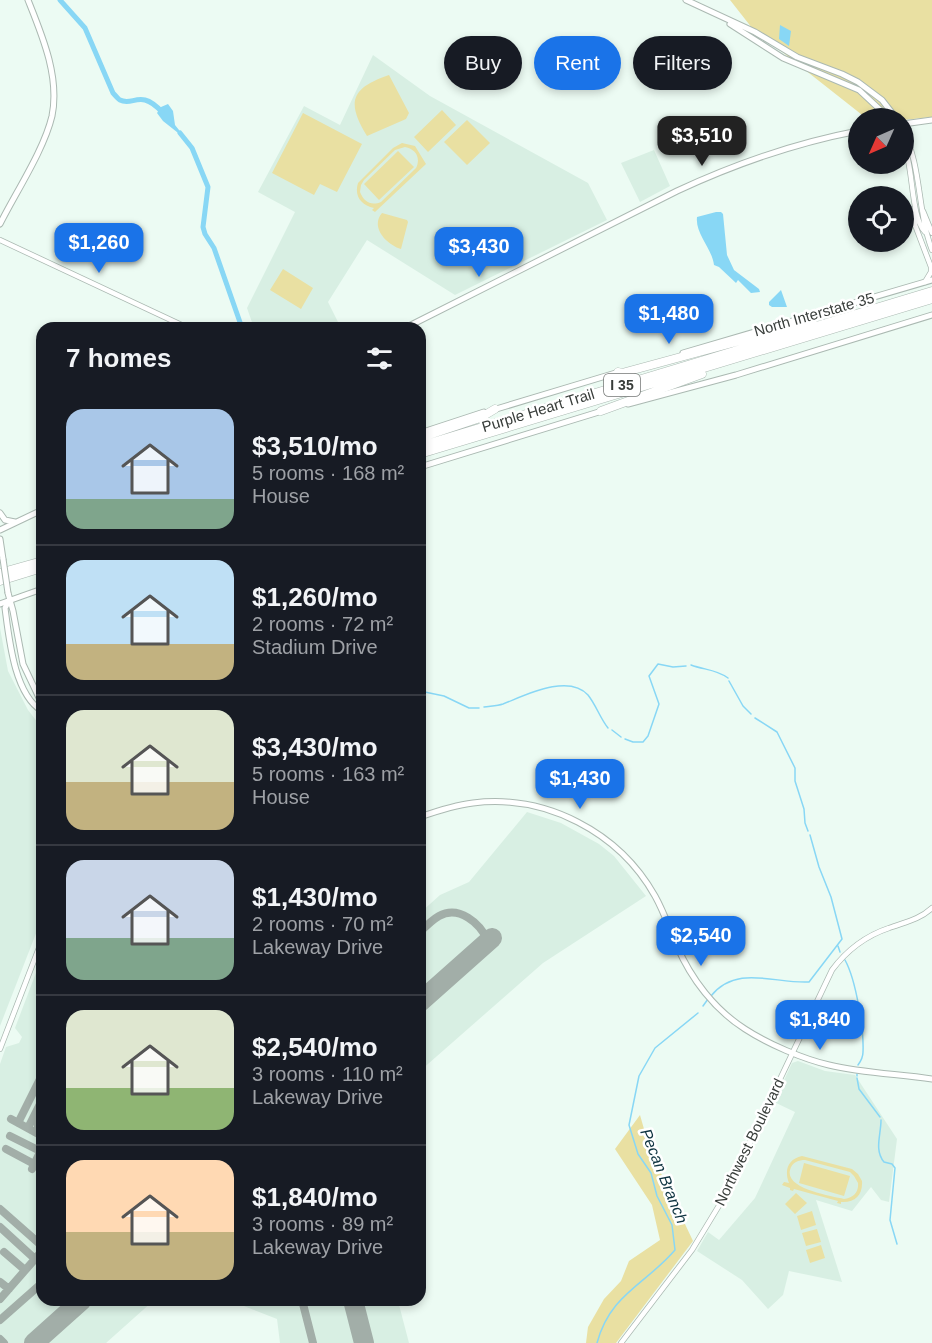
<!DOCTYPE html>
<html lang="en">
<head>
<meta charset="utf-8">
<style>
	body { margin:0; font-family:Helvetica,sans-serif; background:#242831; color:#f1f3f6; height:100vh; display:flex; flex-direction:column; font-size:22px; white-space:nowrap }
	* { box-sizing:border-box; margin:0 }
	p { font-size:20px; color:#9ea1a6 }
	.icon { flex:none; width:33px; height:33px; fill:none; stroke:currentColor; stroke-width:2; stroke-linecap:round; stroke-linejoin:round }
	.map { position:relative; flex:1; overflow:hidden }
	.details { position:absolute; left:36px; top:322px; width:390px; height:984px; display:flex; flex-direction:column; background:#171b24; border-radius:18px; box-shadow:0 3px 9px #0003 }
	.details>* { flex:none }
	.banner { position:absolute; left:444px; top:36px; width:398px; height:54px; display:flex; gap:12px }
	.needle { width:39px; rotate:225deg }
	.buttons { position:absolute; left:848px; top:108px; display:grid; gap:12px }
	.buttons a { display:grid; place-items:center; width:66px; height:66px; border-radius:50%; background:#171b24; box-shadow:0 3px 9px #0003; font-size:30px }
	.price { position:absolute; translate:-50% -51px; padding:0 14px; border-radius:12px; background:#1a73e8; color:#fff; font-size:20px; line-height:39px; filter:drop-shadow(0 2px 3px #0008) }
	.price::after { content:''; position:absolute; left:50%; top:36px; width:18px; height:14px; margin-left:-9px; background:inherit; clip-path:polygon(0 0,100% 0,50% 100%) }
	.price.selected { background:#222; color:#fff }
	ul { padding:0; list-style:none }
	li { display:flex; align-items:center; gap:18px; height:150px; padding:0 30px }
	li+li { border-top:2px solid #363941 }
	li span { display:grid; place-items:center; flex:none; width:168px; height:120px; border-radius:18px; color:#555 }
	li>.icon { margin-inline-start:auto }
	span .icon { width:72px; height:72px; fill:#fffc; stroke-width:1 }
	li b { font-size:26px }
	h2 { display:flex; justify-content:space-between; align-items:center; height:72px; padding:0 30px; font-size:26px }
	.tag { padding:0 21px; border-radius:27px; background:#171b24; box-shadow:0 3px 9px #0003; font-size:21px; line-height:54px }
	.tag.selected { background:#1a73e8; color:#fff }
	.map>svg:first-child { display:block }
	.built { fill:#d8efe3 }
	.green { fill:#e9e0a2; fill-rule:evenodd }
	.water { fill:#88d7f5 }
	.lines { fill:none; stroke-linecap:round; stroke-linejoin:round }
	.stream { stroke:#88d7f5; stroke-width:1.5 }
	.river { stroke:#88d7f5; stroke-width:5 }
	.taxiway { stroke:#a2aea8; stroke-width:8 }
	.runway { stroke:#a2aea8; stroke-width:20 }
	.tertiary-casing { stroke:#abb9b2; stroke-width:6 }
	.secondary-casing { stroke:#abb9b2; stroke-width:7 }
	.motorway-casing { stroke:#abb9b2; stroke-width:9 }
	.tertiary { stroke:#fff; stroke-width:4.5 }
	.secondary { stroke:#fff; stroke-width:5 }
	.motorway { stroke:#fff; stroke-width:8 }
	.secondary-bridge-casing { stroke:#abb9b2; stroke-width:7; stroke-linecap:butt }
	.secondary-bridge { stroke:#fff; stroke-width:5 }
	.labels { text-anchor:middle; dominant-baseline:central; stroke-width:5; stroke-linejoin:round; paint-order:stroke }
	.shield { fill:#fff; stroke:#747775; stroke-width:1.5 }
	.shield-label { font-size:14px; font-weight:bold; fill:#383d3a }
	.street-label { font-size:15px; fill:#383d3a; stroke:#fff }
	.water-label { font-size:16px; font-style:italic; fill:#0f3441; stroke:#fff }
</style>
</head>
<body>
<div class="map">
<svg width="932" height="1343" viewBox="0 0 932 1343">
	<rect width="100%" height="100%" fill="#ecfbf3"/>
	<path class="built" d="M373,55l57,41 158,87 19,37 -152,75 -88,-55 -39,62 13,26h-87l-7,-20 48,-96 -37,-20 46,-86 36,19z
		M654,150l16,36 -30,16 -19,-39z
		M0,628l8,43 20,39 14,18v190l-42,108z
		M527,812l34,11 38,21 15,12 32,40 -103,67 -123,108v-158l20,-18 29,-13z
		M42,957v343l111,1 -47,42h-106v-279l6,-17 13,-4 3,-6 -7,-9z
		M798,1061l27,10 30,4 42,64 -8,63 -8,-2 -10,-13 -19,24 -36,-11 26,82 -53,-11 -6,24 -15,14 -26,-29 -45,-29 11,-19 11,8 36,-42 40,-86 -21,-10 18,-39z
		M231,1301h167l11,42h-129l-3,-24z"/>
	<path class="green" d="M730,0h202v117l-29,3 -37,-2 -114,-90z
		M389,75l20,38 -3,6 -39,17c-21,-34 -16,-48 22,-61z
		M442,110l14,15 -28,27 -14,-15z
		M303,113l59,31 -25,48 -17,-8 -6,11 -42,-22z
		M467,120l23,23 -23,22 -23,-23z
		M402,143l13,3 11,18 -51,48 -3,-2 2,-2c-13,-3 -20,-12 -16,-25l35,-35zM405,147c11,2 16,11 11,21l-35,34c-10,4 -17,0 -21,-10l1,-7 3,-5 31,-30z
		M398,151l16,16 -35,33 -15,-16z
		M382,213l25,7 1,2 -7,27c-15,-5 -31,-22 -19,-36z
		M283,269l30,19 -12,21 -31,-19z
		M640,1115l10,35 43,91 -77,102h-30l2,-16 16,-28 17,-18 8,-20 31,-21 -8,-35 -37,-56z
		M802,1156l50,13 6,5 4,7c1,14 -7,22 -21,21v2l-4,-1 1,-2 -44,-12 -1,2 -3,-1v-2l-8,-3 2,-3 5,1c-5,-13 -1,-24 13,-27zM805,1160l45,12 4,4 4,7c1,9 -5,15 -14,16 -13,-3 -59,-10 -54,-29 2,-8 9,-10 15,-10z
		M804,1163l46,13 -6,20 -45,-13z
		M796,1193l11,10 -12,11 -10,-10z
		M812,1211l4,14 -15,5 -4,-14z
		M817,1229l4,13 -15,4 -4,-13z
		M821,1245l4,13 -15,5 -4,-13z"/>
	<path class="water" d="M780,25l11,6 -2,15 -10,-7z
		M168,104l5,7 2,14 12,15 -24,-19 -6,-8 4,-6z
		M716,212h5l2,2 4,41 7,15 25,19 1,3 -9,1 -13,-13 -2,3 -17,-16 -5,-2c-2,-17 -19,-31 -17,-48z
		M781,290l6,17h-15l-3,-2v-3z"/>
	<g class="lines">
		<path class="stream" d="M691,665c13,5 25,4 37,13
			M729,681l14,25 8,8
			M420,691l24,5 25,12h10
			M484,707c6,-1 13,-1 19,-3 21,-8 65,-31 85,-9 8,10 12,23 20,33
			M755,718l22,14 18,36v13l9,28 1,14 3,8
			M612,730l9,7
			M625,739l8,3h10l5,-6 11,-32 -10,-28 9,-12 15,3 13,-1
			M838,946l2,6
			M845,960c11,20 19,69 18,92 0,5 -2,9 -5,13
			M711,996c26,-32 64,-12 98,-14l33,-43 -11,-42 -12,-30 -9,-32
			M703,1006l5,-7
			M857,1076v-2
			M857,1078l2,11 21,28
			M881,1120c0,15 -7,30 3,42l8,2 3,4 -5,52 7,24
			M597,1343c13,-49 48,-58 78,-93l-3,-25 -15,-29 -6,-23 -13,-19 -9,-29 10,-49 16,-28 43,-35"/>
		<path class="river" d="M60,0l25,28 28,65c1,1 6,7 7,7 13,7 20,-12 42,12
			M180,133l12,15 16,39 -5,40 2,7 9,14 28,80"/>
		<path class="taxiway" d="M420,932c6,-6 12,-12 19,-16 20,-11 41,7 49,25
			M11,1119l31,17
			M18,1123l24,-48
			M28,1128l14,-28
			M38,1133v-16l4,-4
			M10,1136l30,15
			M6,1149l28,15
			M32,1169l10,-21
			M0,1209l42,37
			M0,1227l35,32
			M4,1252l21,18
			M0,1282l9,7
			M0,1299l42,-48
			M302,1300l11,43
			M0,1320l42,-37
			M0,1339l4,4"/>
		<path class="runway" d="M420,1002l72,-64
			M353,1300l11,43
			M34,1343l48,-43"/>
		<defs>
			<path id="tertiary" d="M903,130c19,37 14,81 29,120
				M903,142c11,24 7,74 22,90
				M915,205v20l16,42v5l-6,10
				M923,211l9,22
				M0,240l188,88
				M0,1049l42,-109
				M621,1343l71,-93 31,-51 109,-229c15,-20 33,-34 57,-42 16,-6 30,-8 43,-20"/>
			<path id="secondary" d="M686,0l69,32 42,25 45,17 16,8 24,18 14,18
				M730,24l53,34 76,32 30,28
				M903,124l29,-4
				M0,224c16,-32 44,-74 52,-108 8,-39 -10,-81 -24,-116
				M405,328l272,-137c58,-27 118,-48 181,-60
				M683,353l249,-73
				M628,404l108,-29 196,-60
				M493,410l126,-38
				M420,433l64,-21
				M420,467l182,-56
				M0,513l5,7 10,2
				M0,530l42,-20
				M0,539l3,20
				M8,593l5,18 10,53 19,40
				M9,601l-4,7c4,30 9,86 37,103
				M0,604l42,-15
				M420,817c17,-6 35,-12 53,-14 73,-9 146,29 182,93 9,16 15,34 22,50 14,33 38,64 68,83 23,15 58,30 84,36 33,8 69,9 103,14"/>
			<path id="motorway" d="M618,372l4,1 180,-49h11
				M601,411l101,-37
				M420,438l60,-20 15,-9
				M420,446l512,-155
				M420,454l512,-155
				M0,573l42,-12
				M0,581l42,-13"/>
		</defs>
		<use href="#tertiary" class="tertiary-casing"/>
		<use href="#secondary" class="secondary-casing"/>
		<use href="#motorway" class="motorway-casing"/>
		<use href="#tertiary" class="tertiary"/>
		<use href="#secondary" class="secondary"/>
		<use href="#motorway" class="motorway"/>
		<defs>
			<path id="secondary-bridge" d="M3,559l5,34"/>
		</defs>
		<use href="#secondary-bridge" class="secondary-bridge-casing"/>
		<use href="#secondary-bridge" class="secondary-bridge"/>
	</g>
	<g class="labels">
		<rect class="shield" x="604" y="374" width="36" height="22" rx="4.5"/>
		<g class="shield-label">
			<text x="622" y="385">I 35</text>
		</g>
		<g class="street-label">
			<text transform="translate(814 314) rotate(-16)">North Interstate 35</text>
			<text transform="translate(538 410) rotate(-17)">Purple Heart Trail</text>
			<text transform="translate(749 1142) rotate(-64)">Northwest Boulevard</text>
		</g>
		<g class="water-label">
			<text transform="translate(664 1176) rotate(68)">Pecan Branch</text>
		</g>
	</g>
</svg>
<div class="buttons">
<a><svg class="needle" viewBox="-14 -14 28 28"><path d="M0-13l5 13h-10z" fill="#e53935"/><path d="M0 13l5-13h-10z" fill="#9ea1a6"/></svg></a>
<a><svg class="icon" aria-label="locate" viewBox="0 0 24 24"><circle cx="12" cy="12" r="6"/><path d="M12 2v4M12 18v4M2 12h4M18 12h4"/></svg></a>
</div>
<b class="price selected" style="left:702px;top:167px">$3,510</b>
<b class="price" style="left:99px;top:274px">$1,260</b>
<b class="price" style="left:479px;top:278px">$3,430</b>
<b class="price" style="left:669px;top:345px">$1,480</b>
<b class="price" style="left:580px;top:810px">$1,430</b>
<b class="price" style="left:701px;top:967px">$2,540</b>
<b class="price" style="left:820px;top:1051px">$1,840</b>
<div class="banner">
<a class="tag">Buy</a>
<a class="tag selected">Rent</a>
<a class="tag">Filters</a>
</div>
<section class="details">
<h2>7 homes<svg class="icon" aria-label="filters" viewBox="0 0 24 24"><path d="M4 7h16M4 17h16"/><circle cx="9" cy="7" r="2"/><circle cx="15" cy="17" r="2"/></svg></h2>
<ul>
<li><span style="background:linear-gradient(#a9c7e8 75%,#7fa58c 0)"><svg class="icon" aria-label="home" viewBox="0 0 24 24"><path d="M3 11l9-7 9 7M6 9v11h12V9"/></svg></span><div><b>$3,510/mo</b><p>5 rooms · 168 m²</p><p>House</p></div></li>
<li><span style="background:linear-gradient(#bfe0f5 70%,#c2b280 0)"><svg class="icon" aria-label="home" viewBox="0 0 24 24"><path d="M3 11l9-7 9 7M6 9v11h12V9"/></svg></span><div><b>$1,260/mo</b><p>2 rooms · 72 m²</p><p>Stadium Drive</p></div></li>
<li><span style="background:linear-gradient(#dfe7d0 60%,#c2b280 0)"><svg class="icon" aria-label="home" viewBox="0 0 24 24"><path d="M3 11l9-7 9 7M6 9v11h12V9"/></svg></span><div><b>$3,430/mo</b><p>5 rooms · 163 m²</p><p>House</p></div></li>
<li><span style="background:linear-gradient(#c9d6e8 65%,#7fa58c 0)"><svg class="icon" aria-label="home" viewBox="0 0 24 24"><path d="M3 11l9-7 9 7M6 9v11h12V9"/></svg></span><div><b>$1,430/mo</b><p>2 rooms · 70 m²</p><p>Lakeway Drive</p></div></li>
<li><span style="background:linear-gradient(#dfe7d0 65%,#8fb573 0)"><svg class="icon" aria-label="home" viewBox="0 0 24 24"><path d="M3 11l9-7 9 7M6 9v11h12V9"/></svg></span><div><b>$2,540/mo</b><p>3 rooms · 110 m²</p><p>Lakeway Drive</p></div></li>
<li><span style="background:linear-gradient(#ffd9b3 60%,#c2b280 0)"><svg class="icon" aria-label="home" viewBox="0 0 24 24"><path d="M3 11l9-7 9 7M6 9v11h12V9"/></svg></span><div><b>$1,840/mo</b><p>3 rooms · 89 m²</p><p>Lakeway Drive</p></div></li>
</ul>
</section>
</div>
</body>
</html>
